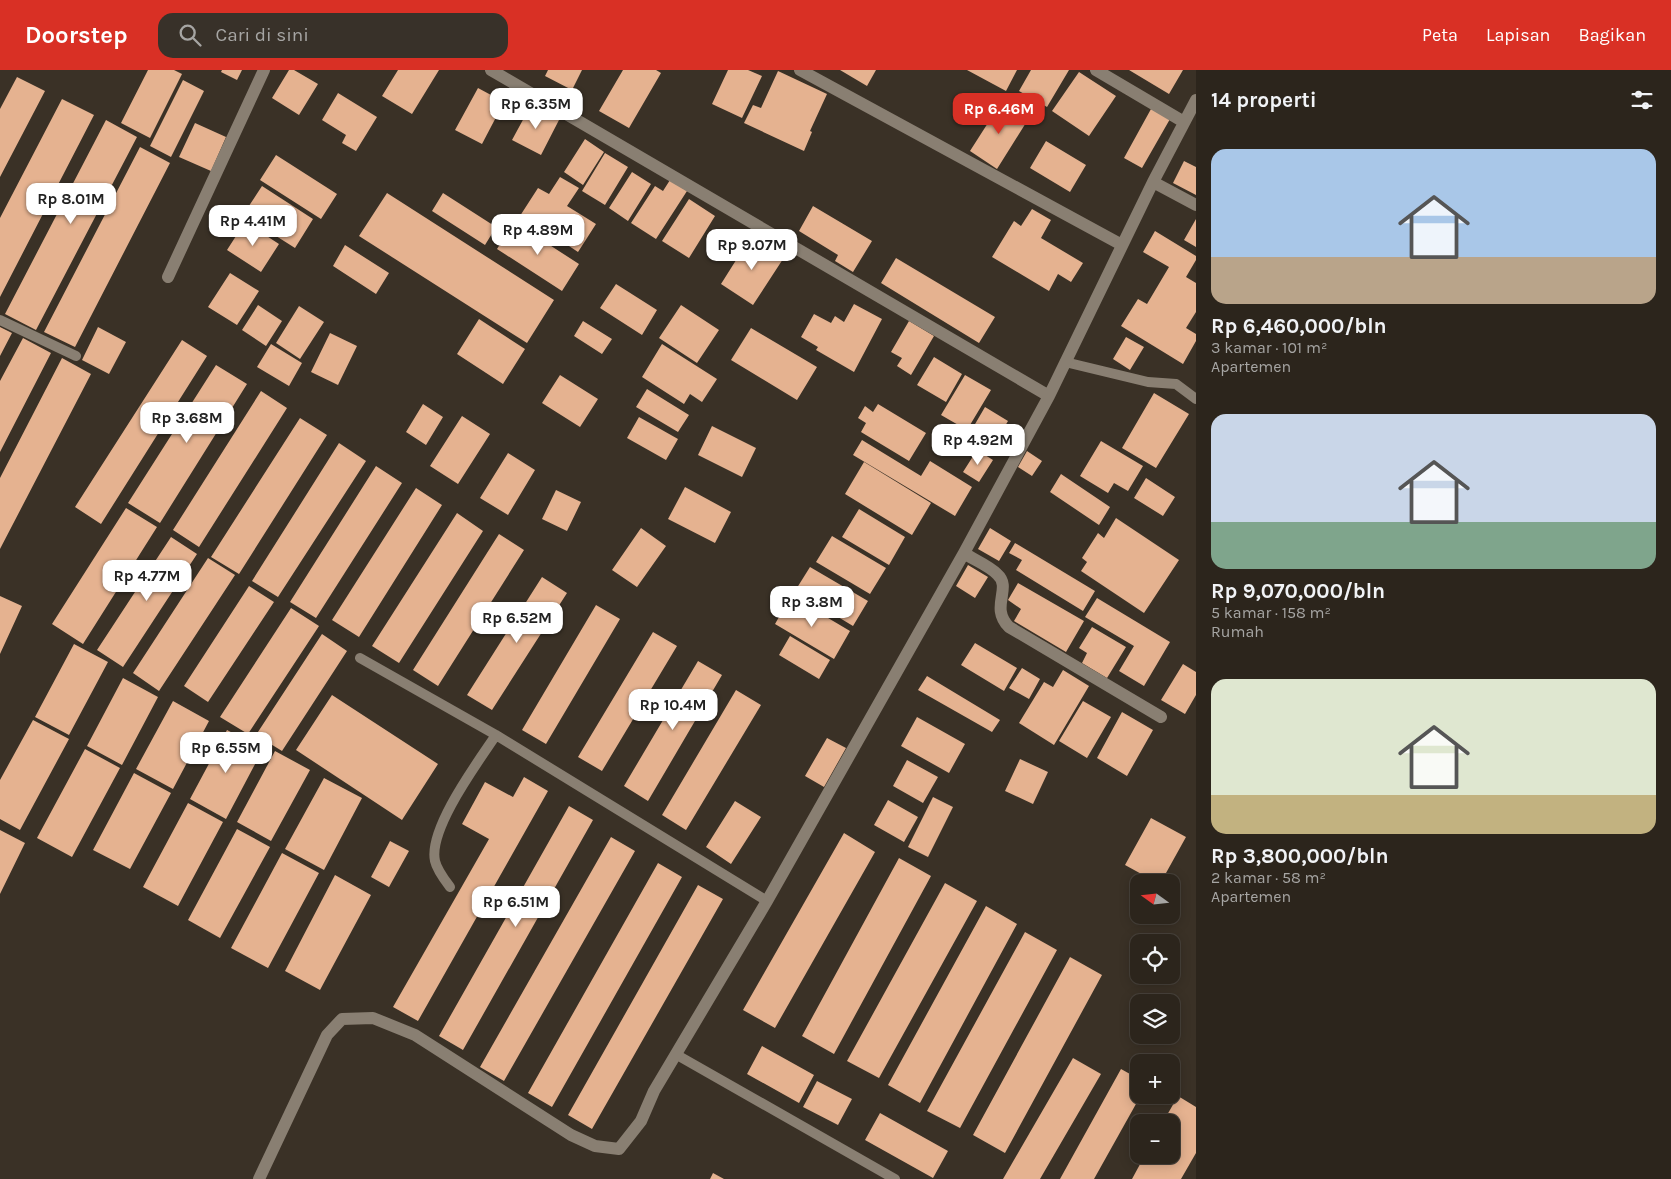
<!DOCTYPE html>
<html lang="id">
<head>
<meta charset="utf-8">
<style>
	body { margin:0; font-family:Karla,sans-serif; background:#383129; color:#f1f3f6; height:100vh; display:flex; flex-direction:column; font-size:19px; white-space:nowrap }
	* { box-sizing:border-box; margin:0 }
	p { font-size:16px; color:#a6a5a3 }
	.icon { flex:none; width:28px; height:28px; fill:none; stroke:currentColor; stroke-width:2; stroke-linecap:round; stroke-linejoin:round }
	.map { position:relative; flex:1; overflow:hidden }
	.side { display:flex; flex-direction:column; background:#2c251c; width:475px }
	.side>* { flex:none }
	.needle { width:32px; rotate:285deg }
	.fabs { position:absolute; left:1130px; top:804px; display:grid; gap:10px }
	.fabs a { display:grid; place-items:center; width:50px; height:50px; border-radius:10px; background:#2c251c; box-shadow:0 2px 12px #0003,0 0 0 1px #48423b; font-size:25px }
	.price { position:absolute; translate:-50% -42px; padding:0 11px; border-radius:10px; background:#fff; color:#222; font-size:16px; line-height:32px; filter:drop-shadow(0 1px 2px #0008) }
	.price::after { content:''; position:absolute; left:50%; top:30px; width:15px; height:11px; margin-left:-8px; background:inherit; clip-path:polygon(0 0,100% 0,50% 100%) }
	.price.on { background:#d93025; color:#fff }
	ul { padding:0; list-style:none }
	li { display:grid; align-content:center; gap:10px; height:265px; padding:0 15px }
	li span { display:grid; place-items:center; height:155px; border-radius:15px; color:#555 }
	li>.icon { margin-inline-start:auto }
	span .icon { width:90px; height:90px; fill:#fffc; stroke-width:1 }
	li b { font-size:21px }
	h2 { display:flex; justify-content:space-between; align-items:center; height:60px; padding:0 15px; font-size:21px }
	header { display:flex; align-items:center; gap:30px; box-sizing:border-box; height:70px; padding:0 25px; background:#d93025; color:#fff }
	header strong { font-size:24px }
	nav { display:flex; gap:28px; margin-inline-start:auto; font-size:18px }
	.search { width:350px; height:45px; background:#383129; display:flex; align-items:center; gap:12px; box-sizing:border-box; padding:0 18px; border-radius:15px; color:#a6a5a3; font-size:19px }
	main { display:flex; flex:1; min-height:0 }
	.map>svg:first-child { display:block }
	.building { fill:#e5b290 }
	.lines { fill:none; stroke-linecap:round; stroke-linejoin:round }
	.service { stroke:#897f72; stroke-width:10 }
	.minor { stroke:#897f72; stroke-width:12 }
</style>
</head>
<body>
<header>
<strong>Doorstep</strong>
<div class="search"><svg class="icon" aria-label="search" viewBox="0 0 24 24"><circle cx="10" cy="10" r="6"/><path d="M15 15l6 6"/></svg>Cari di sini</div>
<nav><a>Peta</a><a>Lapisan</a><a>Bagikan</a></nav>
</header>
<main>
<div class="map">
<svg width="1196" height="1109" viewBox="0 0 1196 1109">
	<rect width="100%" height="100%" fill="#3a3126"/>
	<path class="building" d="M148,0h26l8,4 -32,64 -29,-15z
		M222,0h20l-5,10 -16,-8z
		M289,0h5l24,14 -19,31 -27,-17z
		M398,0h41l-27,44 -30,-18z
		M548,0h34l-10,20 -27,-14z
		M623,0h33l5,3 -32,55 -30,-17z
		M728,0h20l14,6 -20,42 -30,-14z
		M840,0h36l-9,16z
		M967,0h50l-11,21z
		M1031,0h38l-22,37 -28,-16z
		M1129,0h54l-14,24z
		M778,1l49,23 -17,37 2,1 -8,19 -60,-28 9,-18 8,3z
		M1079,2l37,24 -27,40 -37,-25z
		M17,7l28,14 -45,86v-68z
		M183,10l21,11 -33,66 -21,-11z
		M478,18l26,14 -22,42 -27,-14z
		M338,23l39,24 -21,34 -14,-8 4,-8 -24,-15z
		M62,29l32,16 -94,182v-79z
		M1002,31l27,17 -32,51 -27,-18z
		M531,35l28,15 -18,35 -29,-15z
		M1151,39l19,10 -28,49 -18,-10z
		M106,50l31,17 -101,193 -31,-16z
		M195,53l31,14 -15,34 -32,-14z
		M585,69l19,13 -21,33 -19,-13z
		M1046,71l40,24 -16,27 -40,-24z
		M140,77l30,16 -95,184 -31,-15z
		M605,83l23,14 -23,38 -23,-14z
		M276,85l61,39 -16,25 -61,-39z
		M1184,91l12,6v28l-23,-12z
		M632,102l19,12 -23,37 -19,-13z
		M560,107l19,11 -12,18 29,18 -18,28 -21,-14 -3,5 -36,-24 20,-31 11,6z
		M670,110l17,11 -31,48 -25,-16 24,-37 8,5z
		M262,116l51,33 -18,29 -52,-33z
		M387,123l167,107 -27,43 -168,-107z
		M443,123l53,34 -11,18 -53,-34z
		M689,129l26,17 -26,42 -27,-17z
		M813,136l59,35 -19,31 -18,-11 3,-6 -39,-24z
		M1032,139l19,11 -10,18 42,25 -12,19 -13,-8 -9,17 -57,-34 22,-36 7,5z
		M1196,149v28l-12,-7z
		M245,152l34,22 -18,28 -34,-22z
		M514,152l65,42 -17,27 -65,-42z
		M1155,161l41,25v4l-10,17 10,6v29l-10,16 10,6v7l-13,23 -62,-38 17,-27 9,5 22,-37 -26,-15z
		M750,168l33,21 -30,46 -32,-21z
		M345,175l44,28 -13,21 -43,-28z
		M896,188l99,59 -16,26 -98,-60z
		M230,203l29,18 -22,34 -29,-18z
		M616,214l41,26 -15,25 -42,-27z
		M854,234l28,15 -28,53 -38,-22 2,-3 -17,-10 13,-23 17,9 4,-7 9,6z
		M258,235l24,16 -16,25 -24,-16z
		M681,235l38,25 -22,33 -38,-25z
		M299,236l25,16 -24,37 -24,-16z
		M479,249l46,30 -22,35 -46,-30z
		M583,251l29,18 -10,15 -28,-18z
		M909,251l25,15 -23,39 -14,-9 5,-8 -11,-6z
		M0,257l12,6 -12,23z
		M98,257l28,15 -17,32 -27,-14z
		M751,258l66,39 -20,33 -66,-40z
		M330,263l27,13 -19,39 -27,-13z
		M1126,267l18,10 -14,23 -17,-11z
		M23,268l28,15 -51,99v-71z
		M182,270l25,16 -106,168 -26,-17z
		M271,274l31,19 -13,23 -32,-19z
		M662,274l55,35 -15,23 -12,-8 -6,10 -42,-27z
		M934,287l28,17 -16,28 -29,-17z
		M62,288l29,16 -91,175v-71z
		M216,295l31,19 -87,139 -32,-20z
		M560,305l38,24 -18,28 -38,-24z
		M965,305l26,15 -24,40 -26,-15z
		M647,319l42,26 -11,17 -42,-25z
		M261,321l26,17 -88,139 -26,-17z
		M1154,323l35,21 -33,54 -34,-20z
		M423,334l20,13 -17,28 -20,-13z
		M878,334l48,29 -17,28 -48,-29 5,-9 -8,-5 7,-12 8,6z
		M985,337l23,14 -14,24 -23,-14z
		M462,346l28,18 -32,50 -28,-18z
		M639,347l39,22 -12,21 -39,-22z
		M300,348l27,17 -88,139 -28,-17z
		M712,356l44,22 -14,29 -44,-22z
		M862,370l59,36 9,-15 42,26 -17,29 -102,-61z
		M1101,371l42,25 -15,25 -14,-8 -6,10 -28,-17z
		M339,373l27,18 -88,136 -26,-16z
		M977,380l16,10 -14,22 -16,-10z
		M1027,381l15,10 -10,15 -14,-9z
		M508,383l27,17 -27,45 -28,-17z
		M864,392l67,41 -19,32 -67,-41z
		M376,396l26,17 -86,135 -26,-16z
		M1061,404l49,33 -11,18 -49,-33z
		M1146,408l29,19 -12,19 -29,-18z
		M685,417l46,25 -16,31 -47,-24z
		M416,418l26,17 -83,132 -27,-17z
		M556,420l25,12 -14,29 -25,-12z
		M126,438l31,19 -74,117 -31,-20z
		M859,439l46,28 -16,28 -47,-28z
		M457,443l26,18 -84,132 -27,-17z
		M1116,448l63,42 -35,53 -63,-42 6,-9 -5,-4 16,-25 6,5z
		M641,458l25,18 -29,41 -25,-17z
		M990,458l21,13 -12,20 -21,-12z
		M499,464l25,16 -86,136 -25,-16z
		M832,466l54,32 -16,26 -54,-32z
		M171,467l26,17 -74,113 -26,-17z
		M1015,473l80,48 -12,20 -67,-41 6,-10 -13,-7z
		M208,488l27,17 -76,116 -26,-18z
		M968,495l20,12 -13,21 -19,-12z
		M810,497l58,34 -15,25 -58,-35z
		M542,507l25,16 -75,117 -25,-15z
		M1018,513l66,38 -18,31 -52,-31 7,-12 -13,-9z
		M249,516l25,16 -66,100 -24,-16z
		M0,526l22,10 -22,48z
		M791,526l59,35 -16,28 -59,-35z
		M1097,528l73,44 -26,44 -25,-15 15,-25 -49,-29z
		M596,535l24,14 -74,125 -24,-14z
		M291,538l28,18 -71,108 -28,-17z
		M1092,557l34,20 -19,31 -25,-15 5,-10 -8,-5z
		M653,562l24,14 -75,125 -24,-14z
		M322,564l25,17 -65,100 -26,-16z
		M790,566l40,24 -11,19 -40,-24z
		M975,573l42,25 -13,23 -43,-26z
		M74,574l34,18 -39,73 -34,-18z
		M698,591l24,14 -74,126 -24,-15z
		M1183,594l13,8v23l-11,19 -24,-14z
		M1022,598l18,11 -11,20 -20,-11z
		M1063,600l26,16 -35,59 -35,-22 25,-41 9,5z
		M927,606l73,44 -8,12 -74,-42z
		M123,608l35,19 -36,68 -35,-19z
		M736,620l25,15 -75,125 -24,-15z
		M332,625l106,69 -36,56 -106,-70z
		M173,631l36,20 -36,68 -37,-20z
		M1083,631l28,16 -24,41 -28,-17z
		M1122,642l31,18 -26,46 -30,-18z
		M917,647l48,27 -16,29 -48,-27z
		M33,650l36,19 -49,91 -20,-11v-39z
		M227,660l36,19 -37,70 -36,-20z
		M827,668l19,10 -22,39 -19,-11z
		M85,679l35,19 -48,89 -35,-19z
		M275,681l35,19 -39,71 -34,-19z
		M1020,689l28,13 -15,32 -28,-13z
		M907,690l31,17 -15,26 -30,-17z
		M134,703l37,20 -41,76 -37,-19z
		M524,707l24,14 -130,230 -25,-14 96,-168 -27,-15 23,-42 28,15z
		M324,708l38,20 -38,72 -39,-21z
		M933,727l20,10 -25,50 -20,-10z
		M888,730l30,17 -14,25 -30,-17z
		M735,731l26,16 -30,47 -25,-17z
		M188,733l35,19 -45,84 -35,-19z
		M569,736l24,14 -130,230 -24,-14z
		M1151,748l35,19 -25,45h-5l-31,-17z
		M237,759l33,18 -50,91 -32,-18z
		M0,760l25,13 -25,51z
		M844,763l31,19 -100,176 -32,-18z
		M611,767l24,14 -131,230 -24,-14z
		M390,771l19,10 -20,36 -18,-10z
		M282,783l37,20 -51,95 -37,-20z
		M899,788l32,18 -97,178 -32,-18z
		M658,793l24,14 -130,230 -24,-14z
		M335,805l36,20 -51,95 -35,-19z
		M945,813l32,18 -98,177 -32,-17z
		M698,815l25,14 -131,230 -24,-14z
		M986,836l31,18 -97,179 -32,-18z
		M1025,862l32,18 -97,178 -33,-17z
		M1070,887l32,18 -97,178 -32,-18z
		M762,976l52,29 -15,28 -52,-29z
		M1073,988l28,16 -61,105h-37z
		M1121,999l18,10v16h2l-47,84h-34z
		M817,1011l35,18 -14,26 -35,-18z
		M1178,1026l18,11v46l-15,26h-49l13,-24h26v-33h-8z
		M880,1043l68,38 -15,27 -68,-38z
		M713,1103l11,6h-14z"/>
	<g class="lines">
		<path class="service" d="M0,250l76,36
			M1065,292l83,20 28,2 20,15
			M360,588l136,77 271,166
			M450,817c-6,-8 -13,-17 -15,-26 -7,-32 43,-99 61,-126
			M677,985l218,124"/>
		<path class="minor" d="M491,0l558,326
			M800,0l322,175
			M1096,0l88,52
			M1153,112l43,23
			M168,207l96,-207
			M964,483c10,7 24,12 33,21 16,14 -8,33 12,53l152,90
			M259,1109l68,-144 15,-16 31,-1 42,17 156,100 24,11 24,3 22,-28 13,-30 113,-190 197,-348 85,-157 104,-214 43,-82"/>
	</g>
</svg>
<div class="fabs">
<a><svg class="needle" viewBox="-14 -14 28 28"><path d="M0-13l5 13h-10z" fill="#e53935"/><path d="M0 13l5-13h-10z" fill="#a6a5a3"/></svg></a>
<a><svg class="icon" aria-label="locate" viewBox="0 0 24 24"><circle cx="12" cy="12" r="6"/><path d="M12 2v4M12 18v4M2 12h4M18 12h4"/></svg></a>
<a><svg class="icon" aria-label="layers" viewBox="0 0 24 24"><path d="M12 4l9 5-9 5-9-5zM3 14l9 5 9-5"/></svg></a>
<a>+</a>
<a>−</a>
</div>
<b class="price" style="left:536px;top:60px">Rp 6.35M</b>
<b class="price on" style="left:999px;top:65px">Rp 6.46M</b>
<b class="price" style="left:71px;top:155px">Rp 8.01M</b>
<b class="price" style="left:253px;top:177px">Rp 4.41M</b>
<b class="price" style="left:538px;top:186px">Rp 4.89M</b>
<b class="price" style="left:752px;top:201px">Rp 9.07M</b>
<b class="price" style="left:187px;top:374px">Rp 3.68M</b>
<b class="price" style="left:978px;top:396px">Rp 4.92M</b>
<b class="price" style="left:147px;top:532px">Rp 4.77M</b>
<b class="price" style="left:812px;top:558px">Rp 3.8M</b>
<b class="price" style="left:517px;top:574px">Rp 6.52M</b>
<b class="price" style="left:673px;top:661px">Rp 10.4M</b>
<b class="price" style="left:226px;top:704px">Rp 6.55M</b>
<b class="price" style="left:516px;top:858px">Rp 6.51M</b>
</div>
<section class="side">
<h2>14 properti<svg class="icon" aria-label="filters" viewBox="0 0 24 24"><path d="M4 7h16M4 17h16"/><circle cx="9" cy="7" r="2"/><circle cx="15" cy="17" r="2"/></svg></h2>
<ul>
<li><span style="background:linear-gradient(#a9c7e8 70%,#b9a48a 0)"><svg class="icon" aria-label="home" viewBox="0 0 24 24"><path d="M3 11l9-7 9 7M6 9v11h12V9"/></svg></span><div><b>Rp 6,460,000/bln</b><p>3 kamar · 101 m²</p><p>Apartemen</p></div></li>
<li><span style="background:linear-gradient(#c9d6e8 70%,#7fa58c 0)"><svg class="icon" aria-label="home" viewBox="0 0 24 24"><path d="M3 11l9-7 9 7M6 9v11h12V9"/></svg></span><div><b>Rp 9,070,000/bln</b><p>5 kamar · 158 m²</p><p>Rumah</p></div></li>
<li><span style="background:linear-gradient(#dfe7d0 75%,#c2b280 0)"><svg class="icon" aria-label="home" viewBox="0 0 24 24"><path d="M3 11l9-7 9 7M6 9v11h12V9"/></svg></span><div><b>Rp 3,800,000/bln</b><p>2 kamar · 58 m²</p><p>Apartemen</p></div></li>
</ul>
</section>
</main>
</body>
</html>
